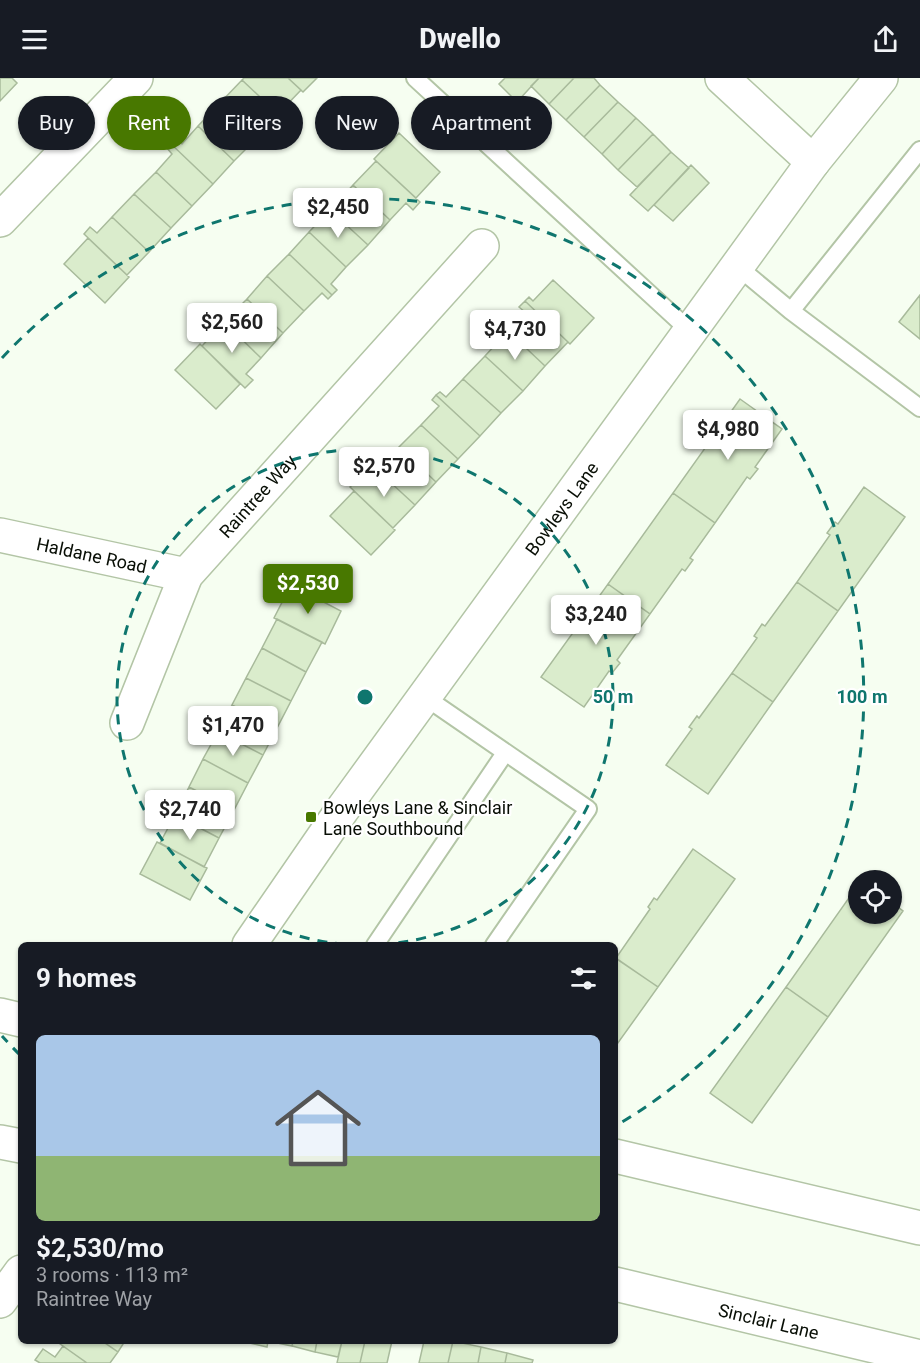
<!DOCTYPE html>
<html lang="en">
<head>
<meta charset="utf-8">
<style>
	body { margin:0; font-family:Roboto,sans-serif; background:#242831; color:#f1f3f6; height:100vh; display:flex; flex-direction:column; font-size:22px; white-space:nowrap }
	* { box-sizing:border-box; margin:0 }
	p { font-size:20px; color:#9ea1a6 }
	.icon { flex:none; width:33px; height:33px; fill:none; stroke:currentColor; stroke-width:2; stroke-linecap:round; stroke-linejoin:round }
	.map { position:relative; flex:1; overflow:hidden }
	.details { position:absolute; left:18px; top:864px; width:600px; height:402px; display:flex; flex-direction:column; background:#171b24; border-radius:9px; box-shadow:0 2px 4px #0004 }
	.details>* { flex:none }
	.top-card { position:absolute; left:18px; top:18px; width:600px; height:54px; display:flex; gap:12px }
	.controls { position:absolute; left:848px; top:792px; display:grid; gap:12px }
	.controls a { display:grid; place-items:center; width:54px; height:54px; border-radius:50%; background:#171b24; box-shadow:0 2px 4px #0004; font-size:30px }
	.price { position:absolute; translate:-50% -51px; padding:0 14px; border-radius:6px; background:#fff; color:#222; font-size:20px; line-height:39px; filter:drop-shadow(0 2px 3px #0008) }
	.price::after { content:''; position:absolute; left:50%; top:36px; width:18px; height:14px; margin-left:-9px; background:inherit; clip-path:polygon(0 0,100% 0,50% 100%) }
	.price.on { background:#487800; color:#fff }
	ul { padding:0; list-style:none }
	li { display:grid; align-content:center; gap:12px; height:318px; padding:0 18px }
	li span { display:grid; place-items:center; height:186px; border-radius:9px; color:#555 }
	li>.icon { margin-inline-start:auto }
	span .icon { width:108px; height:108px; fill:#fffc; stroke-width:1 }
	li b { font-size:26px }
	h2 { display:flex; justify-content:space-between; align-items:center; height:72px; padding:0 18px; font-size:26px }
	.chip { padding:0 21px; border-radius:27px; background:#171b24; box-shadow:0 2px 4px #0004; font-size:21px; line-height:54px }
	.chip.on { background:#487800; color:#fff }
	header { display:flex; justify-content:space-between; align-items:center; height:78px; padding:0 18px; background:#171b24; font-size:27px; font-weight:800 }
	.map>svg:first-child { display:block }
	.building { fill:#daeccc; stroke:#a8ba9b; stroke-width:1.5 }
	.lines { fill:none; stroke-linecap:round; stroke-linejoin:round }
	.lane-casing { stroke:#b3c5a6; stroke-width:20 }
	.street-casing { stroke:#b3c5a6; stroke-width:36 }
	.secondary-casing { stroke:#b3c5a6; stroke-width:36 }
	.lane { stroke:#fff; stroke-width:16 }
	.street { stroke:#fff; stroke-width:33 }
	.secondary { stroke:#fff; stroke-width:33 }
	.ring { fill:none; stroke:#0f766e; stroke-width:3; stroke-dasharray:10 8 }
	.poi-dot { fill:#487800; stroke:#fff; stroke-width:2 }
	.labels { text-anchor:middle; dominant-baseline:central; stroke-width:4.5; stroke-linejoin:round; paint-order:stroke }
	.street-label { font-size:18px; fill:#080e05; stroke:#fff }
	.poi-label { font-size:18px; fill:#080e05; stroke:#fff; text-anchor:start }
	.centre { fill:#0f766e; stroke:#fff; stroke-width:3 }
	.ring-label { font-size:18px; text-anchor:middle; font-weight:bold; fill:#0f766e; stroke:#fff; stroke-width:4.5; stroke-linejoin:round; paint-order:stroke }
</style>
</head>
<body>
<header><svg class="icon" aria-label="menu" viewBox="0 0 24 24"><path d="M4 6h16M4 12h16M4 18h16"/></svg>Dwello<svg class="icon" aria-label="share" viewBox="0 0 24 24"><path d="M12 15V3M7 8l5-5 5 5M5 13v7h14v-7"/></svg></header>
<div class="map">
<svg width="920" height="1285" viewBox="0 0 920 1285">
	<rect width="100%" height="100%" fill="#f6fef1"/>
	<path class="building" d="M0,0h12l5,5 -17,18z
		M244,0h44l13,12 -23,24 -36,-34z
		M288,0h29l-14,14z
		M505,0h34l-22,24 -18,-18z
		M539,0h35l-25,26 -18,-18z
		M574,0h20l6,7 -34,35 -17,-16z
		M242,2l36,34 -22,25 -37,-35z
		M600,7l18,17 -34,35 -18,-17z
		M618,24l18,16 -34,36 -18,-17z
		M219,26l37,35 -22,22 -36,-35z
		M636,40l17,16 -35,36 -16,-16z
		M198,48l36,35 -21,23 -43,-41 5,-6 7,7z
		M399,55l41,39 -24,26 -42,-39z
		M653,56l18,18 -34,35 -19,-17z
		M170,65l43,41 -21,22 -36,-34 16,-18 -6,-7z
		M671,74l18,16 -41,43 -18,-16z
		M376,83l44,41 -7,8 -7,-7 -16,17 -37,-35z
		M691,87l18,18 -36,38 -19,-16z
		M156,94l36,34 -21,22 -37,-34z
		M353,107l37,35 -22,25 -38,-35z
		M134,116l37,34 -22,24 -37,-35z
		M330,132l38,35 -22,22 -37,-35z
		M112,139l37,35 -22,23 -43,-41 6,-7 7,6z
		M309,154l37,35 -15,17 6,6 -5,5 -43,-41z
		M88,160l41,39 -24,26 -41,-39z
		M289,176l43,41 -4,4 -6,-6 -18,18 -37,-35z
		M267,198l37,35 -21,22 -36,-34z
		M553,202l41,38 -24,26 -45,-43 4,-4 4,4z
		M920,217v44l-21,-17z
		M247,221l36,34 -22,25 -37,-36z
		M525,223l43,41 -23,24 -37,-35 18,-18 -7,-6z
		M224,244l37,36 -15,16 7,6 -8,8 -43,-42z
		M508,253l37,35 -22,25 -38,-35z
		M200,266l40,40 -24,25 -41,-39z
		M485,278l38,35 -22,22 -38,-34z
		M463,301l38,34 -21,23 -44,-41 4,-3 6,5z
		M436,317l44,41 -22,23 -37,-34 18,-19 -7,-6z
		M740,321l42,30 -27,38 3,2 -8,10 -3,-2 -32,46 -42,-30z
		M421,347l37,34 -22,23 -37,-35z
		M399,369l37,35 -21,23 -38,-35z
		M377,392l38,35 -22,23 -43,-41 8,-8 6,6z
		M864,409l41,30 -67,94 -41,-29 33,-47 -3,-2 8,-11 3,2z
		M354,413l41,39 -24,25 -41,-39z
		M673,415l42,30 -25,35 3,2 -8,11 -3,-2 -32,45 -42,-30z
		M797,504l41,29 -65,91 -41,-29 25,-35 -3,-2 8,-12 3,2z
		M608,506l42,30 -33,46 3,3 -8,10 -3,-2 -25,36 -43,-30z
		M291,507l50,26 -16,33 -51,-26z
		M277,541l45,23 -16,30 -44,-24z
		M262,570l44,24 -15,29 -45,-23z
		M732,595l41,29 -65,92 -42,-29 26,-36 -3,-2 8,-11 2,2z
		M246,600l45,23 -14,27 -45,-23z
		M232,627l45,23 -14,27 -45,-23z
		M218,654l45,23 -15,28 -45,-24z
		M203,681l45,24 -14,27 -45,-23z
		M189,709l45,23 -15,28 -44,-23z
		M175,737l44,23 -15,29 -44,-24z
		M157,764l50,26 -17,32 -50,-26z
		M693,771l42,30 -77,108 -42,-29 34,-49 -2,-2 6,-9 3,2z
		M858,807v29h33v-12l12,9 -75,106 -42,-30z
		M615,880l43,29 -43,60z
		M786,909l42,30 -76,106 -42,-30z
		M56,1263h46l16,11 -8,11h-23z
		M102,1263h23l-7,11z
		M241,1263h27l-1,6z
		M268,1263h25l-1,5z
		M293,1263h24l-2,11 -23,-6z
		M317,1263h25l-4,16 -23,-5z
		M342,1263h23l-5,22h-23z
		M365,1263h27l-5,22h-27z
		M424,1263h29l-5,22h-29z
		M453,1263l28,6 -3,16h-30z
		M63,1268l24,17h-47l-5,-3 8,-11 12,8z
		M481,1269l26,6 -2,10h-27z
		M507,1275l26,7 -1,3h-27z"/>
	<g class="lines">
		<defs>
			<path id="lane" d="M415,0l275,253
				M737,188l54,45 129,-161
				M791,233l129,97
				M425,619l163,112 -94,136
				M375,867l130,-192"/>
			<g id="street">
				<path d="M722,0l91,84"/>
				<path d="M0,142l136,-142"/>
				<path id="s1" d="M0,457l186,40"/>
				<path id="s2" d="M127,645l59,-148 296,-329"/>
				<path id="s3" d="M249,867l93,-135 471,-648 68,-84"/>
				<path d="M0,1223l21,-29"/>
			</g>
			<g id="secondary">
				<path d="M0,937l21,5"/>
				<path d="M0,1064l21,4"/>
				<path d="M615,1078l305,72"/>
				<path id="s4" d="M615,1206l305,73"/>
			</g>
		</defs>
		<use href="#lane" class="lane-casing"/>
		<use href="#street" class="street-casing"/>
		<use href="#secondary" class="secondary-casing"/>
		<use href="#lane" class="lane"/>
		<use href="#street" class="street"/>
		<use href="#secondary" class="secondary"/>
	</g>
	<g class="ring">
		<path d="M363 867A248 248 0 1 1 367 867"/>
		<path d="M20 977A497 497 0 0 1 2 958M2 280A497 497 0 1 1 617 1047"/>
	</g>
	<rect class="poi-dot" x="305" y="733" width="12" height="12" rx="3"/>
	<g class="labels">
		<g class="street-label">
			<text stroke="none"><textPath href="#s2" startOffset="266">Raintree Way</textPath></text>
			<text stroke="none"><textPath href="#s3" startOffset="537">Bowleys Lane</textPath></text>
			<text stroke="none"><textPath href="#s1" startOffset="94">Haldane Road</textPath></text>
			<text stroke="none"><textPath href="#s4" startOffset="158">Sinclair Lane</textPath></text>
		</g>
		<g class="poi-label">
			<text x="323" y="729">Bowleys Lane &amp; Sinclair<tspan x="323" dy="21">Lane Southbound</tspan></text>
		</g>
	</g>
	<circle cx="365" cy="619" r="9" class="centre"/>
	<g class="ring-label">
		<text x="613" y="625">50 m</text>
		<text x="862" y="625">100 m</text>
	</g>
</svg>
<div class="controls">
<a><svg class="icon" aria-label="locate" viewBox="0 0 24 24"><circle cx="12" cy="12" r="6"/><path d="M12 2v4M12 18v4M2 12h4M18 12h4"/></svg></a>
</div>
<b class="price" style="left:338px;top:161px">$2,450</b>
<b class="price" style="left:232px;top:276px">$2,560</b>
<b class="price" style="left:515px;top:283px">$4,730</b>
<b class="price" style="left:728px;top:383px">$4,980</b>
<b class="price" style="left:384px;top:420px">$2,570</b>
<b class="price on" style="left:308px;top:537px">$2,530</b>
<b class="price" style="left:596px;top:568px">$3,240</b>
<b class="price" style="left:233px;top:679px">$1,470</b>
<b class="price" style="left:190px;top:763px">$2,740</b>
<div class="top-card">
<a class="chip">Buy</a>
<a class="chip on">Rent</a>
<a class="chip">Filters</a>
<a class="chip">New</a>
<a class="chip">Apartment</a>
</div>
<section class="details">
<h2>9 homes<svg class="icon" aria-label="filters" viewBox="0 0 24 24"><path d="M4 7h16M4 17h16"/><circle cx="9" cy="7" r="2"/><circle cx="15" cy="17" r="2"/></svg></h2>
<ul>
<li><span style="background:linear-gradient(#a9c7e8 65%,#8fb573 0)"><svg class="icon" aria-label="home" viewBox="0 0 24 24"><path d="M3 11l9-7 9 7M6 9v11h12V9"/></svg></span><div><b>$2,530/mo</b><p>3 rooms · 113 m²</p><p>Raintree Way</p></div></li>
</ul>
</section>
</div>
</body>
</html>
